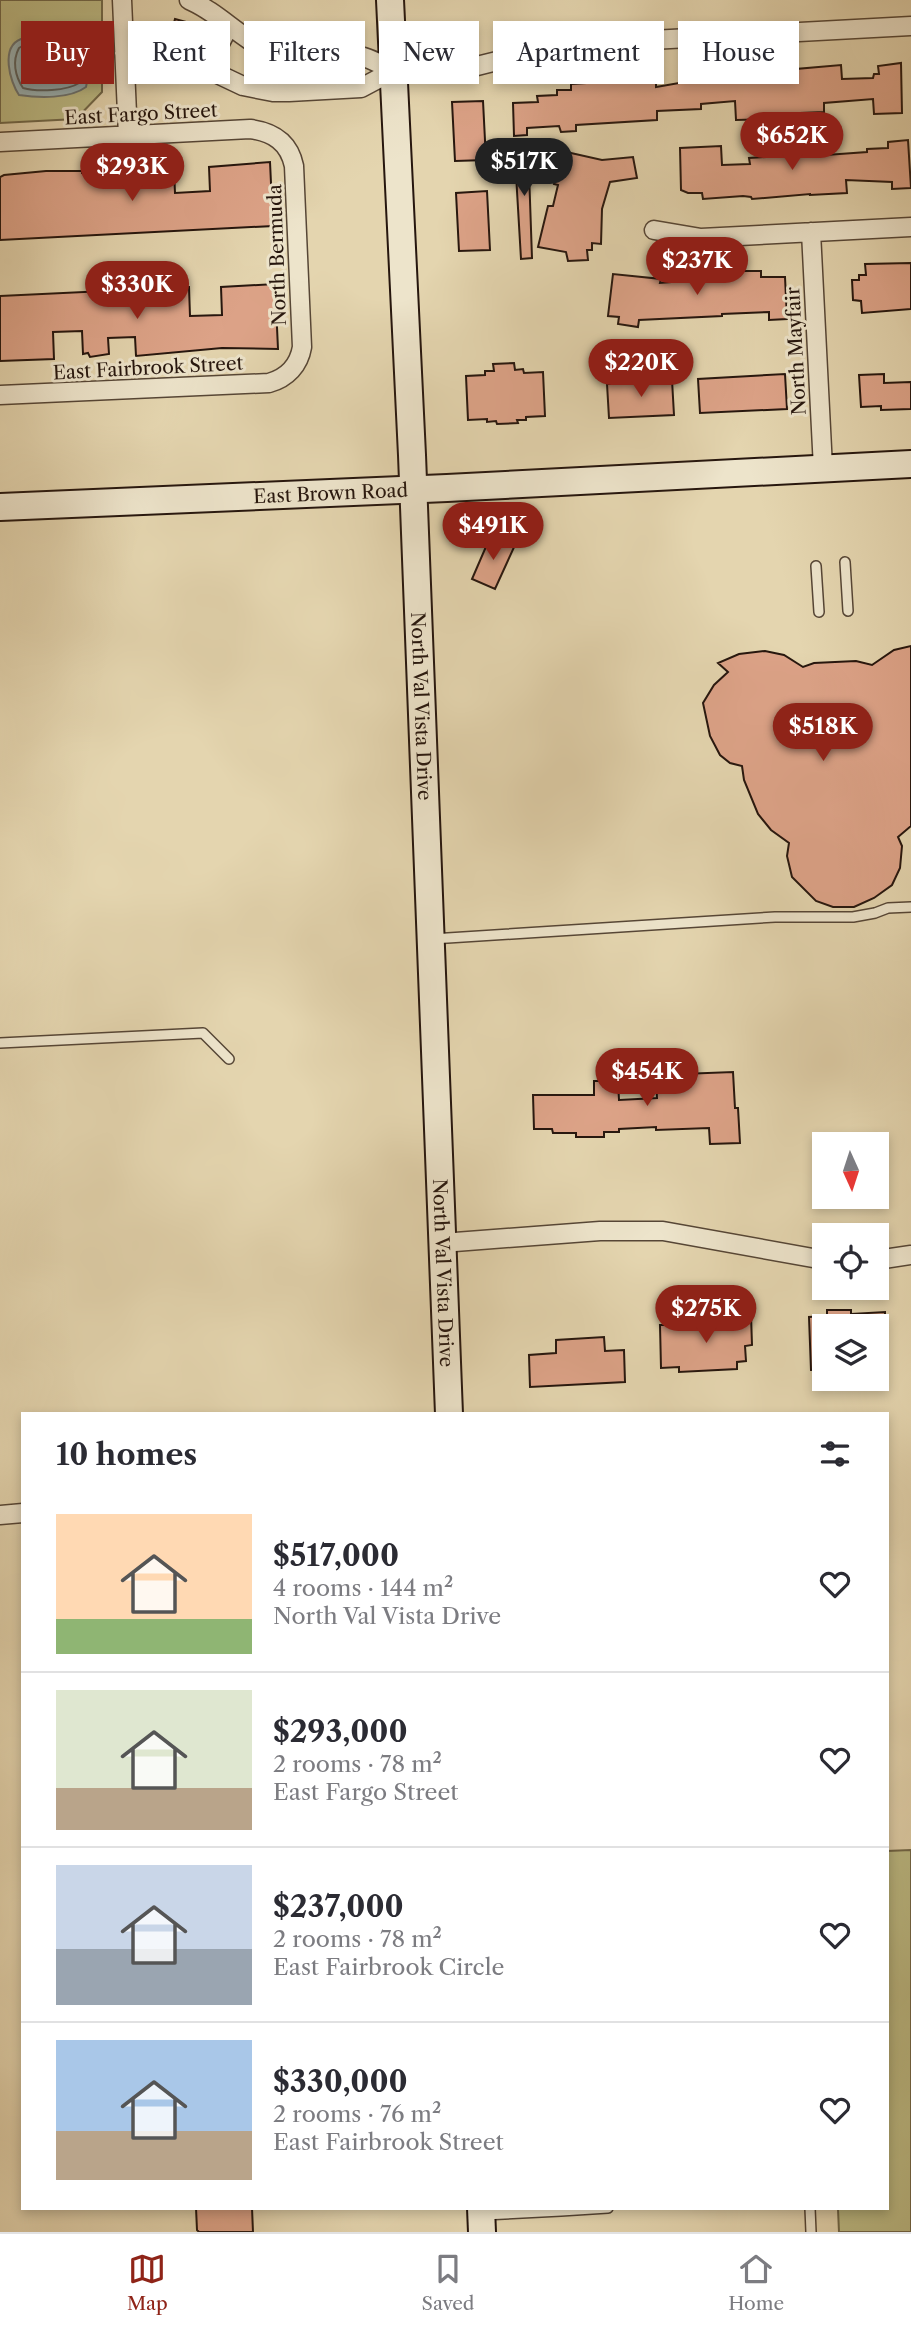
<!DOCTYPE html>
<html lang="en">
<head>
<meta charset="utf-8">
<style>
	body { margin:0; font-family:"Libre Caslon Text",serif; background:#f2f2f3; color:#2b2b33; height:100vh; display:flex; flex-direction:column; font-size:26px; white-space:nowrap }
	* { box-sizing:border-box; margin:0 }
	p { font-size:23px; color:#7c7c81 }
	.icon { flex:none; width:38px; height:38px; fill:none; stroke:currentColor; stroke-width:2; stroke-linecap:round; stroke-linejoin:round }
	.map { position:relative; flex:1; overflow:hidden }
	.side { position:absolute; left:21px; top:1412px; width:868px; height:798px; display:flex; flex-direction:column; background:#fff; border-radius:0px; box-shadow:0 4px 10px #0003 }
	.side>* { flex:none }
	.banner { position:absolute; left:21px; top:21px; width:870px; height:63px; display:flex; gap:14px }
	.needle { width:46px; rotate:177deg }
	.tools { position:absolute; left:812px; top:1132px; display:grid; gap:14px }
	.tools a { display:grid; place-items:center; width:77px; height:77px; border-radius:0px; background:#fff; box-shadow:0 4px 10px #0003; font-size:35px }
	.price { position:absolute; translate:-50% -60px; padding:0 16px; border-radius:24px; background:#8f2418; color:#fff; font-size:23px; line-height:46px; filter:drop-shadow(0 2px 4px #0008) }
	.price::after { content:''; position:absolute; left:50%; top:42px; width:21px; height:16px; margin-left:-10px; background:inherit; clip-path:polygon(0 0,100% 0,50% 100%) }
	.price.on { background:#222; color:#fff }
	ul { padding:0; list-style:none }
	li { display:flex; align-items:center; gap:21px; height:175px; padding:0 35px }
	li+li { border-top:2px solid #e1e1e2 }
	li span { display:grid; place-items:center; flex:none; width:196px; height:140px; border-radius:0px; color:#555 }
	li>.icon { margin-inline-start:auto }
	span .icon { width:84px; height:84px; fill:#fffc; stroke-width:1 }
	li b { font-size:30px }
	h2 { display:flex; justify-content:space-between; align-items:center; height:84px; padding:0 35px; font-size:30px }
	.chip { padding:0 24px; border-radius:0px; background:#fff; box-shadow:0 4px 10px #0003; font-size:24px; line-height:63px }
	.chip.on { background:#8f2418; color:#fff }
	.menu { display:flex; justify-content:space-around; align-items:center; height:98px; border-top:2px solid #e1e1e2; background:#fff; font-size:19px; color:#7c7c81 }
	.menu a { display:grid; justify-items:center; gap:4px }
	.menu .on { color:#8f2418 }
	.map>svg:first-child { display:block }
	.green { fill:#bcbb85; stroke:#71684a; stroke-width:2 }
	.water { fill:#9cb5b7; stroke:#6d7573; stroke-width:2 }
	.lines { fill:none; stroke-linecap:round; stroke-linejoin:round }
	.shore { stroke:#616662; stroke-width:2 }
	.building { fill:#dda388; stroke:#26160e; stroke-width:2 }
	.service-casing { stroke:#564636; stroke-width:12 }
	.minor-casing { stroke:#564636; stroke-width:21 }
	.secondary-casing { stroke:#26160e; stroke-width:30 }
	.service { stroke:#ede4cb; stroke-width:9 }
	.minor { stroke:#ede4cb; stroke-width:18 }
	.secondary { stroke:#ede4cb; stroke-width:26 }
	.labels { text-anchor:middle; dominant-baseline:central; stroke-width:6; stroke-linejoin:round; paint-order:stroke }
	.street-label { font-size:19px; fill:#26160e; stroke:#ede4cb }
</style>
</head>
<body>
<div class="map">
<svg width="911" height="2232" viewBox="0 0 911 2232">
	<rect width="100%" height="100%" fill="#e4d5af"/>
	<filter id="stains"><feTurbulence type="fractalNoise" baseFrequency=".00286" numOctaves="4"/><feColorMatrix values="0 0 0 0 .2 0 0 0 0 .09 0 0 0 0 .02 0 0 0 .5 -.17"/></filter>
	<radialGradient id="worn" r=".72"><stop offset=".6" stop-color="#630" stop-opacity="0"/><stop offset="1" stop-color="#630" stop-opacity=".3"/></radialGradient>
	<path class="green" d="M0,0h102v92l-26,27 -76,4z
		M911,1850v382h-72l-1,-23 49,-1v-357z"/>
	<path class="water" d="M66,35l13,3c11,13 11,32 7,49 -16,12 -47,11 -67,8 -9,-13 -19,-48 2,-56 13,-4 31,-3 45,-4z"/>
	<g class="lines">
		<path class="shore" d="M66,43c19,2 18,25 13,40 -12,8 -42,9 -56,5 -8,-12 -11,-27 -4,-40l5,-3z
			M69,52l3,8 -1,18 -40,2 -5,-3 -2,-17 2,-5z"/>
	</g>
	<path class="building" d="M175,19l26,7 -4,15 -26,-7z
		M742,46h10l2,27h42v-4l45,-4 1,14 31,-1 1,-4h5l-1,-8 23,-3 1,50 -28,1 -1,-15 -49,4v9l-47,2v5l-41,1 -1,-19 -34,3v5l-44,2v9l-81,5v6l-15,1 -2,-6 -32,2v7l-13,1 -1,-33 25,-1 -1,-6 20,-1v-5h14v-6l30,-2 -1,-4 56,-2v11l35,-6v-8l23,-2 1,6 27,-3z
		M483,101l3,59 -31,1 -3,-59z
		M514,140l14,3 4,115 -11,1z
		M908,140l3,48 -19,1v-7l-46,-2 1,13 -37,2v-1l-58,5 -1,-2 -8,-1 -40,3 -1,-6h-14l-7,-3 -1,-42 41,-2 1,19 28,-1 -1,-6 49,-3 -1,-7 26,-1 3,8 41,-3v-3l21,-1v-6z
		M562,151l40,9 31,-3 4,21 -27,4 -8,27 -1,35 -9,-1v7h-5l1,10 -20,1 -2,-9 -28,-5 10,-41h5l5,-21 -4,-1z
		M270,162l3,64 -273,14v-63l4,-2 42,-4h36v2l27,-1 7,1v14l32,-2v-15h26l1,23 35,-2 -1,-24z
		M487,191l3,59 -31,1 -3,-58z
		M911,263v46l-49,4 -1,-12 -8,-1 -1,-20h7v-5h7l-1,-11z
		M719,271h42v6h24l2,42 -18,1v-8l-47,2v2l-83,4 -1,7 -20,-3 1,-7 -11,-1 5,-42 48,5 -1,4 37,-3v-6z
		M275,284l3,65 -56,-1 -86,8 -1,-19 -27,1 1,16 -19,3 -2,-4 -5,1 -1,-23 -29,1 1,27 -54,2v-65l189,-9 1,29 32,-1 -1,-28z
		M514,363l1,7 8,-1 1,4 19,-1 2,44 -19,1v3h-9l1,3 -21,1 -1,-3 -9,1v-3l-19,1 -2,-44 19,-1v-4h9l-1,-7z
		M785,374l2,35 -87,4 -2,-34z
		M884,374v9l27,-1v27l-30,1v-4l-20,1 -2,-32z
		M672,380l2,35 -65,3 -2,-34z
		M491,535l24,10 -20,44 -23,-10z
		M911,646v180l-13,11 4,9 -2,22 -8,17 -18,13 -20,9h-21l-17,-6 -24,-24 -5,-21 2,-13 -18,-13 -13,-16 -14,-34 -2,-14 -12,-3 -10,-8 -10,-19 -7,-33 11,-18 14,-13 -10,-9 21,-9 26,-3 19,4 19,12 11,-4 42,-2 16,4 22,-15z
		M733,1072l2,36h3l2,35 -30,1 -1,-16 -53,2v-3l-37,2v3h-15v5h-28v-4h-23l-1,-4h-18l-1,-34h61v-14h24l1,19 38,-2 -1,-23z
		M827,1310h24v4l34,-2v14h-58z
		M751,1315l1,30 -7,1 1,15 -9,1v7l-58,3v-5l-18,1 -1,-43h70l-1,-9z
		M824,1316v54h-13l-2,-53z
		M604,1337l1,14 19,-1 1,32 -95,5 -1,-32 27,-2v-13z
		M196,2208h56l1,24h-54l-2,-2z"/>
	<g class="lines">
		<defs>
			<path id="service" d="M845,562l3,49
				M816,566l3,46
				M432,939l343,-22h78l22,-4 13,-5 23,-1
				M0,1043l203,-10 26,26
				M810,2208l1,24
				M561,2211l47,-3
				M484,2215l77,-4v-3"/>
			<path id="minor" d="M122,0l6,136
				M189,0c31,13 52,40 83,52 29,11 57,1 86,4 12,1 25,10 35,15
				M124,53l42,1 20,5 57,27 30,6h16l72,-4 32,-17 80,-4 80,-20 61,-5 297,-16
				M207,69l22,-43
				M0,142l250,-13c23,3 39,13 44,37l8,181c-3,18 -15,31 -33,36l-269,12
				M654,230l47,8 210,-11
				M811,232l12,236
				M442,1243l158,-12h63l161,29
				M877,1260l34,-5
				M0,1515l23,-2"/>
			<g id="secondary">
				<path id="s1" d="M390,0l22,455 37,959"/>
				<path id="s2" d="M0,507l447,-19 464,-24"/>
				<path d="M481,2208l1,24"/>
			</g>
		</defs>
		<use href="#service" class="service-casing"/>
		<use href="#minor" class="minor-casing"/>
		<use href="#secondary" class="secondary-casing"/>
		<use href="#service" class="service"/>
		<use href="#minor" class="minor"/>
		<use href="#secondary" class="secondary"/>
	</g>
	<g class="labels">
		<g class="street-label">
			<text transform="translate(141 114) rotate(-3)">East Fargo Street</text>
			<text transform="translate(277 255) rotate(-92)">North Bermuda</text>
			<text transform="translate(796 351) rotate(-93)">North Mayfair</text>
			<text transform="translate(148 368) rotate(-3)">East Fairbrook Street</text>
			<text stroke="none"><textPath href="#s2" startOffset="331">East Brown Road</textPath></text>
			<text stroke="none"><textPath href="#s1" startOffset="707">North Val Vista Drive</textPath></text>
			<text stroke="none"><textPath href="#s1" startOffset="1274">North Val Vista Drive</textPath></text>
		</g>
	</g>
	<rect width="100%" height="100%" filter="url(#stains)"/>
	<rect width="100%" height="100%" fill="url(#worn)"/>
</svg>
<div class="tools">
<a><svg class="needle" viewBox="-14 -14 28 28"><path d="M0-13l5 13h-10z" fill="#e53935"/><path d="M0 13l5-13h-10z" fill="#7c7c81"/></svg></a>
<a><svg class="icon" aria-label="locate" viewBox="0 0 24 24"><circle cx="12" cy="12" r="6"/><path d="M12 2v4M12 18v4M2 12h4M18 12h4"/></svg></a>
<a><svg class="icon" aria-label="layers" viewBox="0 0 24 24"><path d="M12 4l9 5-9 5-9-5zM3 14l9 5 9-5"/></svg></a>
</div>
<b class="price" style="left:792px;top:172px">$652K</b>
<b class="price on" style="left:524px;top:198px">$517K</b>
<b class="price" style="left:132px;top:203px">$293K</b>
<b class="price" style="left:697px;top:297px">$237K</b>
<b class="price" style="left:137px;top:321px">$330K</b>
<b class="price" style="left:641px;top:399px">$220K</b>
<b class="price" style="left:493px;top:562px">$491K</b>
<b class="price" style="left:823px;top:763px">$518K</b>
<b class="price" style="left:647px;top:1108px">$454K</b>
<b class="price" style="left:706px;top:1345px">$275K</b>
<div class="banner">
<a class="chip on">Buy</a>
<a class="chip">Rent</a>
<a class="chip">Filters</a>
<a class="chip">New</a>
<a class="chip">Apartment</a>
<a class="chip">House</a>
</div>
<section class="side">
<h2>10 homes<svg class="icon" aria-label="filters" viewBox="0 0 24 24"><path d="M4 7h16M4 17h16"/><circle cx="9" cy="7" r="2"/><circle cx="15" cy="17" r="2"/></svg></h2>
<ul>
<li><span style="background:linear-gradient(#ffd9b3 75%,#8fb573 0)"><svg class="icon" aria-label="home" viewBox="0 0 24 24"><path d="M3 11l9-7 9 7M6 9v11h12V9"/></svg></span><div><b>$517,000</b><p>4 rooms · 144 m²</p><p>North Val Vista Drive</p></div><svg class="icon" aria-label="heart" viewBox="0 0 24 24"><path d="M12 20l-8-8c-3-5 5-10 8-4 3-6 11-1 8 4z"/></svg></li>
<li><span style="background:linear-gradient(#dfe7d0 70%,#b9a48a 0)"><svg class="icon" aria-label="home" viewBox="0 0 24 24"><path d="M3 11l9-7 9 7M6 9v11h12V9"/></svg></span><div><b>$293,000</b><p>2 rooms · 78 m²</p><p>East Fargo Street</p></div><svg class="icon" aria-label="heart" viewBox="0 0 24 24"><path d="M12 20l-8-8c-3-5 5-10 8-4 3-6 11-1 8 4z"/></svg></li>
<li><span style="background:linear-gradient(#c9d6e8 60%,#9aa5b1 0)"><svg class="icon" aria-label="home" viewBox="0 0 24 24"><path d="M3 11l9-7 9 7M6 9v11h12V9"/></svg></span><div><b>$237,000</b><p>2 rooms · 78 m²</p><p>East Fairbrook Circle</p></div><svg class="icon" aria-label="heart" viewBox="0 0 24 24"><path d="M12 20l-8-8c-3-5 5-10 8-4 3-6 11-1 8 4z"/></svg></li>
<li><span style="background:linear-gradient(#a9c7e8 65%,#b9a48a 0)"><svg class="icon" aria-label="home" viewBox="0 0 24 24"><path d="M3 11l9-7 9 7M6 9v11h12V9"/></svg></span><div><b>$330,000</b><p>2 rooms · 76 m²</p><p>East Fairbrook Street</p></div><svg class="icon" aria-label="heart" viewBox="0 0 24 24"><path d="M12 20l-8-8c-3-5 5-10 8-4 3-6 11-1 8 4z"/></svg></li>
</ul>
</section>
</div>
<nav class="menu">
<a class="on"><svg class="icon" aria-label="map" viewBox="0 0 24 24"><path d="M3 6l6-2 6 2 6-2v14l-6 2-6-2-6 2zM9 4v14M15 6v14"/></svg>Map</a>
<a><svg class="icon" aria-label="saved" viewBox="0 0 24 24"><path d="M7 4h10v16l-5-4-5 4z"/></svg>Saved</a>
<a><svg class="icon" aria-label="home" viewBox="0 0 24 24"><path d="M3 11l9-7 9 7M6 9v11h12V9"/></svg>Home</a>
</nav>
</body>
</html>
